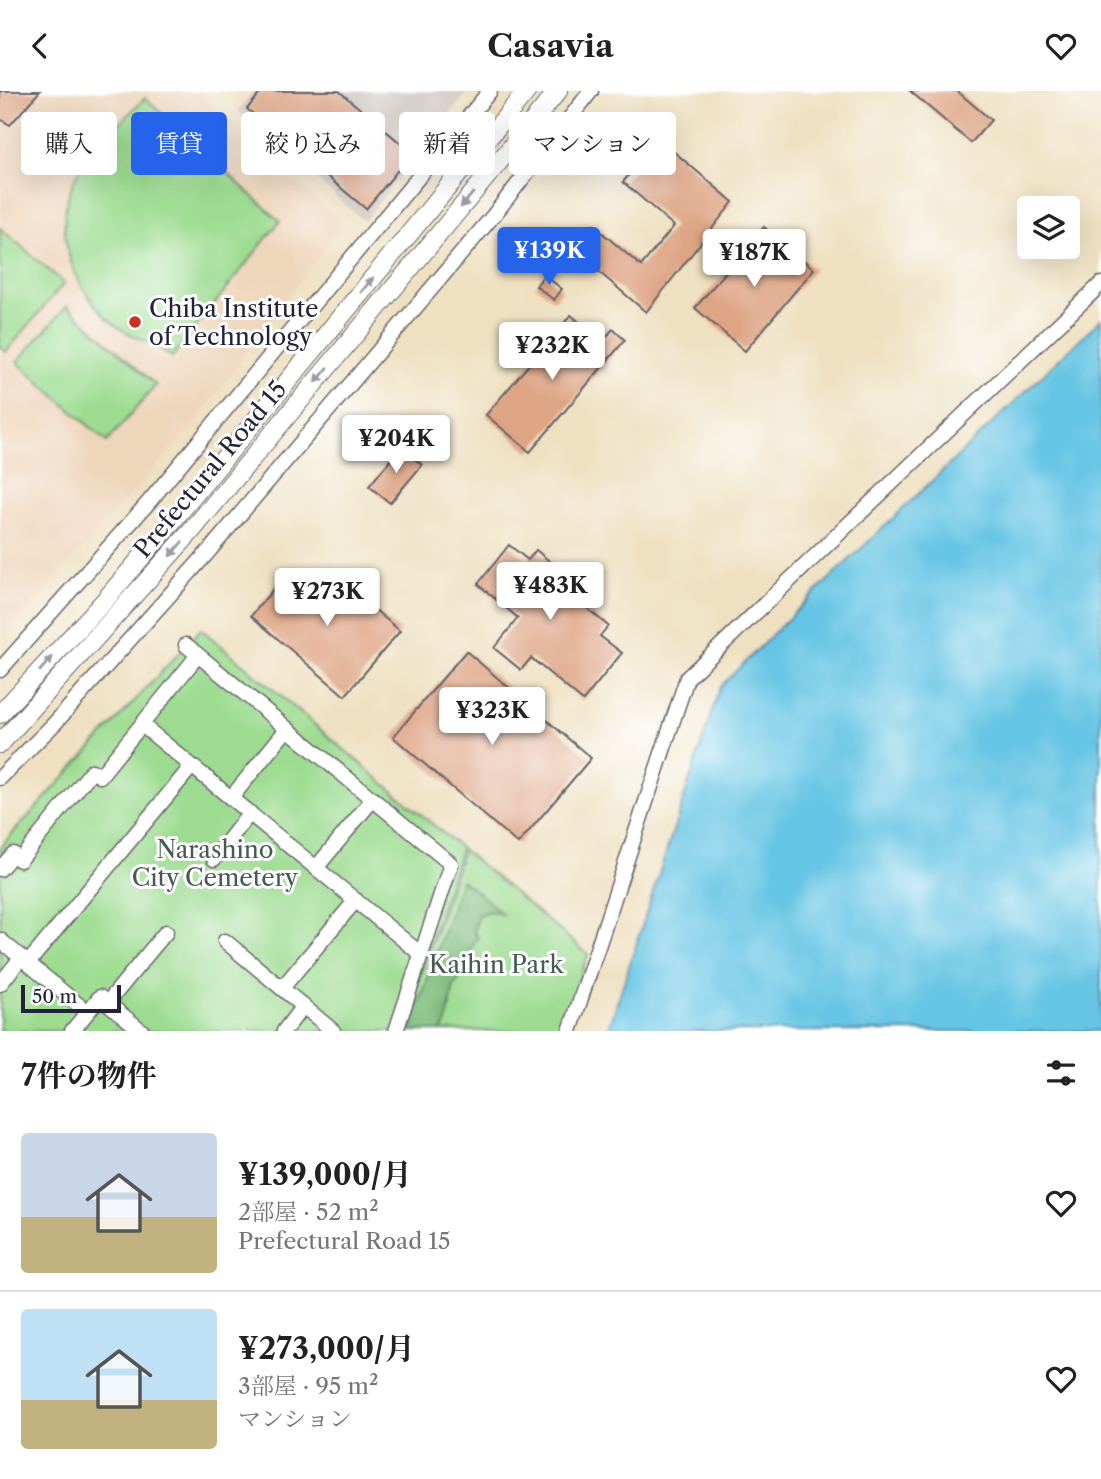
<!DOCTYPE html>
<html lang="ja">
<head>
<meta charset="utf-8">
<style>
	body { margin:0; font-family:"Libre Caslon Text","Noto Serif JP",serif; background:#f6f6f6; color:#222; height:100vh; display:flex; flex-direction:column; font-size:26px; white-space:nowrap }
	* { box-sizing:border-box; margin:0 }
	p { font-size:23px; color:#767676 }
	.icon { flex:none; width:38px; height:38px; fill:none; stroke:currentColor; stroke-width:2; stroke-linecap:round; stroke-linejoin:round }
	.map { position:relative; height:940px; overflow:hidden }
	.sheet { display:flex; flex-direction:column; background:#fff; flex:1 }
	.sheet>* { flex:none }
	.hud { position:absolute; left:21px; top:21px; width:700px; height:63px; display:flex; gap:14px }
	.controls { position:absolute; left:1017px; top:105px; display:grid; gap:14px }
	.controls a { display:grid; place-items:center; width:63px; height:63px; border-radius:7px; background:#fff; box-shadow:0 7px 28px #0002; font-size:35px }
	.scale { position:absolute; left:21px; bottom:18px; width:100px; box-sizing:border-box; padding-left:7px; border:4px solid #22223b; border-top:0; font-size:19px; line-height:24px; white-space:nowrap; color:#22223b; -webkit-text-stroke:5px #fff; paint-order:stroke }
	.price { position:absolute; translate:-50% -60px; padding:0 16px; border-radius:7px; background:#fff; color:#222; font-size:23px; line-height:46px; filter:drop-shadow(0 2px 4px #0008) }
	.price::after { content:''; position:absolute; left:50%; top:42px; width:21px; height:16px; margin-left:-10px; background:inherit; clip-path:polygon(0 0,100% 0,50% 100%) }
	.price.active { background:#2563eb; color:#fff }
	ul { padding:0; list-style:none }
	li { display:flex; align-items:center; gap:21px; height:175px; padding:0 21px }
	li+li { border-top:2px solid #e0e0e0 }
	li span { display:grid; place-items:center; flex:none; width:196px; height:140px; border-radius:7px; color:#555 }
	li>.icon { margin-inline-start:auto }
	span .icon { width:84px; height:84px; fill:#fffc; stroke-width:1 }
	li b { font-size:30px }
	h2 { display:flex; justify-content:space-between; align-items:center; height:84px; padding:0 21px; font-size:30px }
	.pill { padding:0 24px; border-radius:7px; background:#fff; box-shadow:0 7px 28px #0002; font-size:24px; line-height:63px }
	.pill.active { background:#2563eb; color:#fff }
	header { display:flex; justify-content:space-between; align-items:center; height:91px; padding:0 21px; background:#fff; font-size:32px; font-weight:700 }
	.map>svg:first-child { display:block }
	.built { fill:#eed6bb }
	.industrial { fill:#ccc2b9 }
	.green { fill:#9cdb90; stroke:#5f7e66; stroke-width:2 }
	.forest { fill:#7dbb7a; stroke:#506e5a; stroke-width:2 }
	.water { fill:#66c5e4; stroke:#447490; stroke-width:2 }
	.building { fill:#dea585 }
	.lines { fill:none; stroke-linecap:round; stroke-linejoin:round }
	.minor-casing { stroke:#69646a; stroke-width:17 }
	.major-casing { stroke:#69646a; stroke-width:20 }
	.minor { stroke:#fff; stroke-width:14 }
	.major { stroke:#fff; stroke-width:18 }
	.oneway { fill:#9c9ca7 }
	.poi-dot { fill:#c8321e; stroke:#fff; stroke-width:2.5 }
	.labels { text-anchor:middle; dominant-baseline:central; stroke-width:6; stroke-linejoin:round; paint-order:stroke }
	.poi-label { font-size:24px; fill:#22223b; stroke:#fff; text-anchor:start }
	.street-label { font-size:24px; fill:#22223b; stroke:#fff }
	.park-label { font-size:24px; fill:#475a54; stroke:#fff }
</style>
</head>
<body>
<header><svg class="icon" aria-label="back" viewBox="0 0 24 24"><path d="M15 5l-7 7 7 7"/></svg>Casavia<svg class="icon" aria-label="heart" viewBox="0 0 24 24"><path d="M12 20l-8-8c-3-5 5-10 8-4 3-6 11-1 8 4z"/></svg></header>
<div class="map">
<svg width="1101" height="940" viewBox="0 0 1101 940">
	<rect width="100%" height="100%" fill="#fff"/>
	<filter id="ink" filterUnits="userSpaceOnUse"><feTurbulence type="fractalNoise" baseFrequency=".0143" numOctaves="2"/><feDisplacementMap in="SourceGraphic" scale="14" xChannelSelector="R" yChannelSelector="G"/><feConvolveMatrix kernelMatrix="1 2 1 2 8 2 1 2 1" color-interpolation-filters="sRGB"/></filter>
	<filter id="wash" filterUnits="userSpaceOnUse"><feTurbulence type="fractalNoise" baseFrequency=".00686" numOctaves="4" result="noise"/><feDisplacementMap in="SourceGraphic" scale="28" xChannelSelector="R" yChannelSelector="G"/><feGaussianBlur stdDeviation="1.57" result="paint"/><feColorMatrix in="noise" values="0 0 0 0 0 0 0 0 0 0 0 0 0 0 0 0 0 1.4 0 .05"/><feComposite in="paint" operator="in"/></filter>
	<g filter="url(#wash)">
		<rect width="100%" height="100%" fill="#eee0c0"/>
		<path class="built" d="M0,0h197l145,133 -145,197 -197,220z"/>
		<path class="industrial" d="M254,0h214l-104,130 -126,-110z"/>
		<path class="green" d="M145,7l135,123 -108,136c-20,-16 -46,-20 -64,-38 -44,-43 -60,-107 -22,-159 15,-21 40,-42 59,-62z
			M0,137l64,55 -58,69 -6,-5z
			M67,215l89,79 -49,57 -90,-80z
			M201,538l260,219 -61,183h-400v-184z
			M463,759l125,104 -26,77h-160z"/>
		<path class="forest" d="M461,789l25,19 16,15 -12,-3 -12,4 -4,18 4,3 -15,30 -3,12 -6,8 -8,38 -5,7h-31z"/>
		<path class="water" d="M1101,228v712h-493l112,-344 74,-74z"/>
		<g id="blocks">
			<path class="building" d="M0,0h40l-30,34 -10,-6z
				M262,0h77l73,62 -46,56 -119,-100z
				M910,0h47l34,29 -20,23z
				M659,48l74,63 -87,110 -74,-63 21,-24 48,41 33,-40 -51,-44z
				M764,136l50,42 -69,82 -50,-43z
				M544,184l18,14 -8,11 -18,-14z
				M571,224l31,27 11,-13 12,11 -95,112 -44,-37z
				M401,356l21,18 -32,38 -21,-17z
				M509,454l19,15 8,-10 53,44 -8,9 27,23 -8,10 22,17 -39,48 -52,-43 -10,12 -27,-22 24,-30 -40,-34z
				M289,479l29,25 16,-20 66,56 -55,65 -94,-80z
				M466,560l125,107 -73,86 -125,-107z"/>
		</g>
	</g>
	<g filter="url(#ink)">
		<use href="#blocks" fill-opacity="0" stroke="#69646a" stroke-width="2"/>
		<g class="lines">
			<defs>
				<path id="minor" d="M186,554l265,219 -55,167
					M0,579l148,-167 342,-412
					M142,634l280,230
					M0,687l55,-55 154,-172 284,-335 98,-125
					M231,707l56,-69
					M214,768l36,-46
					M316,777l57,-69
					M0,778l13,-15 7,6 72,-89 8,5 98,-121
					M0,849l87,72
					M225,850l108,90
					M28,872l164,-197
					M0,893l21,-26
					M282,897l74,-88
					M108,911l58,-70
					M72,940l28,-34 42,34
					M284,940l19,-25
					M570,940l117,-353 414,-394"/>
				<path id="major" d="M0,623l105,-114 65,-76 357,-433
					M0,653l188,-209 370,-444"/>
			</defs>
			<use href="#minor" class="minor-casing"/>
			<use href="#major" class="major-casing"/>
			<use href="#minor" class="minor"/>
			<use href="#major" class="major"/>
		</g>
		<defs><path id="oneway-solid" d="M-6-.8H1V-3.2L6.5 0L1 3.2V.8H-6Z" transform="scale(1.75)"/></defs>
		<g class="oneway">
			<use href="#oneway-solid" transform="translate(467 109) rotate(130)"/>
			<use href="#oneway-solid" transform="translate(367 194) rotate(-50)"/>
			<use href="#oneway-solid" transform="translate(322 284) rotate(130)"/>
			<use href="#oneway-solid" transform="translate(176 458) rotate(131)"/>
			<use href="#oneway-solid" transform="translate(46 573) rotate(-48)"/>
		</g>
	</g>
	<circle class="poi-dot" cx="135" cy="231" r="7"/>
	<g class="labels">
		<g class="poi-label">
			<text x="149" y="217">Chiba Institute<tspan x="149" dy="28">of Technology</tspan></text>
		</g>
		<g class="street-label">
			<text transform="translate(210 378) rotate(-50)">Prefectural Road 15</text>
		</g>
		<g class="park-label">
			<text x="215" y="758">Narashino<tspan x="215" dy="28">City Cemetery</tspan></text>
			<text x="496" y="873">Kaihin Park</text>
		</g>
	</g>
</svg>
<div class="controls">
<a><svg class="icon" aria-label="layers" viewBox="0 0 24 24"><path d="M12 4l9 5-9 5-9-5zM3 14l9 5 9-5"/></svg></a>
</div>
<div class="scale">50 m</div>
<b class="price active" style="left:549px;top:196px">¥139K</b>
<b class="price" style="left:754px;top:198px">¥187K</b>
<b class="price" style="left:552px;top:291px">¥232K</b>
<b class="price" style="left:396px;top:384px">¥204K</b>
<b class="price" style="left:550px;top:531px">¥483K</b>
<b class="price" style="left:327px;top:537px">¥273K</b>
<b class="price" style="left:492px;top:656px">¥323K</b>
<div class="hud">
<a class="pill">購入</a>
<a class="pill active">賃貸</a>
<a class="pill">絞り込み</a>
<a class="pill">新着</a>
<a class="pill">マンション</a>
</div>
</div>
<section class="sheet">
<h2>7件の物件<svg class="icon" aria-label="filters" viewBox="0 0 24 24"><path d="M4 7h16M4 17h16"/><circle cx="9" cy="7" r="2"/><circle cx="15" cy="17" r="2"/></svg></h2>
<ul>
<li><span style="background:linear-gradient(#c9d6e8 60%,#c2b280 0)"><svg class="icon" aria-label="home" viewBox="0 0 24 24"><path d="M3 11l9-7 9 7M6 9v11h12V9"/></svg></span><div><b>¥139,000/月</b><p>2部屋 · 52 m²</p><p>Prefectural Road 15</p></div><svg class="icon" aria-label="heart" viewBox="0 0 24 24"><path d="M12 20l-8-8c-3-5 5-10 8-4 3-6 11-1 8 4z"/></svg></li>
<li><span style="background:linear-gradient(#bfe0f5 65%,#c2b280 0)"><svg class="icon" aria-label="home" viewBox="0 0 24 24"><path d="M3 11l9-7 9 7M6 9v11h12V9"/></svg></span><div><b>¥273,000/月</b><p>3部屋 · 95 m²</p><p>マンション</p></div><svg class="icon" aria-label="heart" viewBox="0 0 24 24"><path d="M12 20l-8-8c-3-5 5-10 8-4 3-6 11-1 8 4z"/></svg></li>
</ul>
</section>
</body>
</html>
